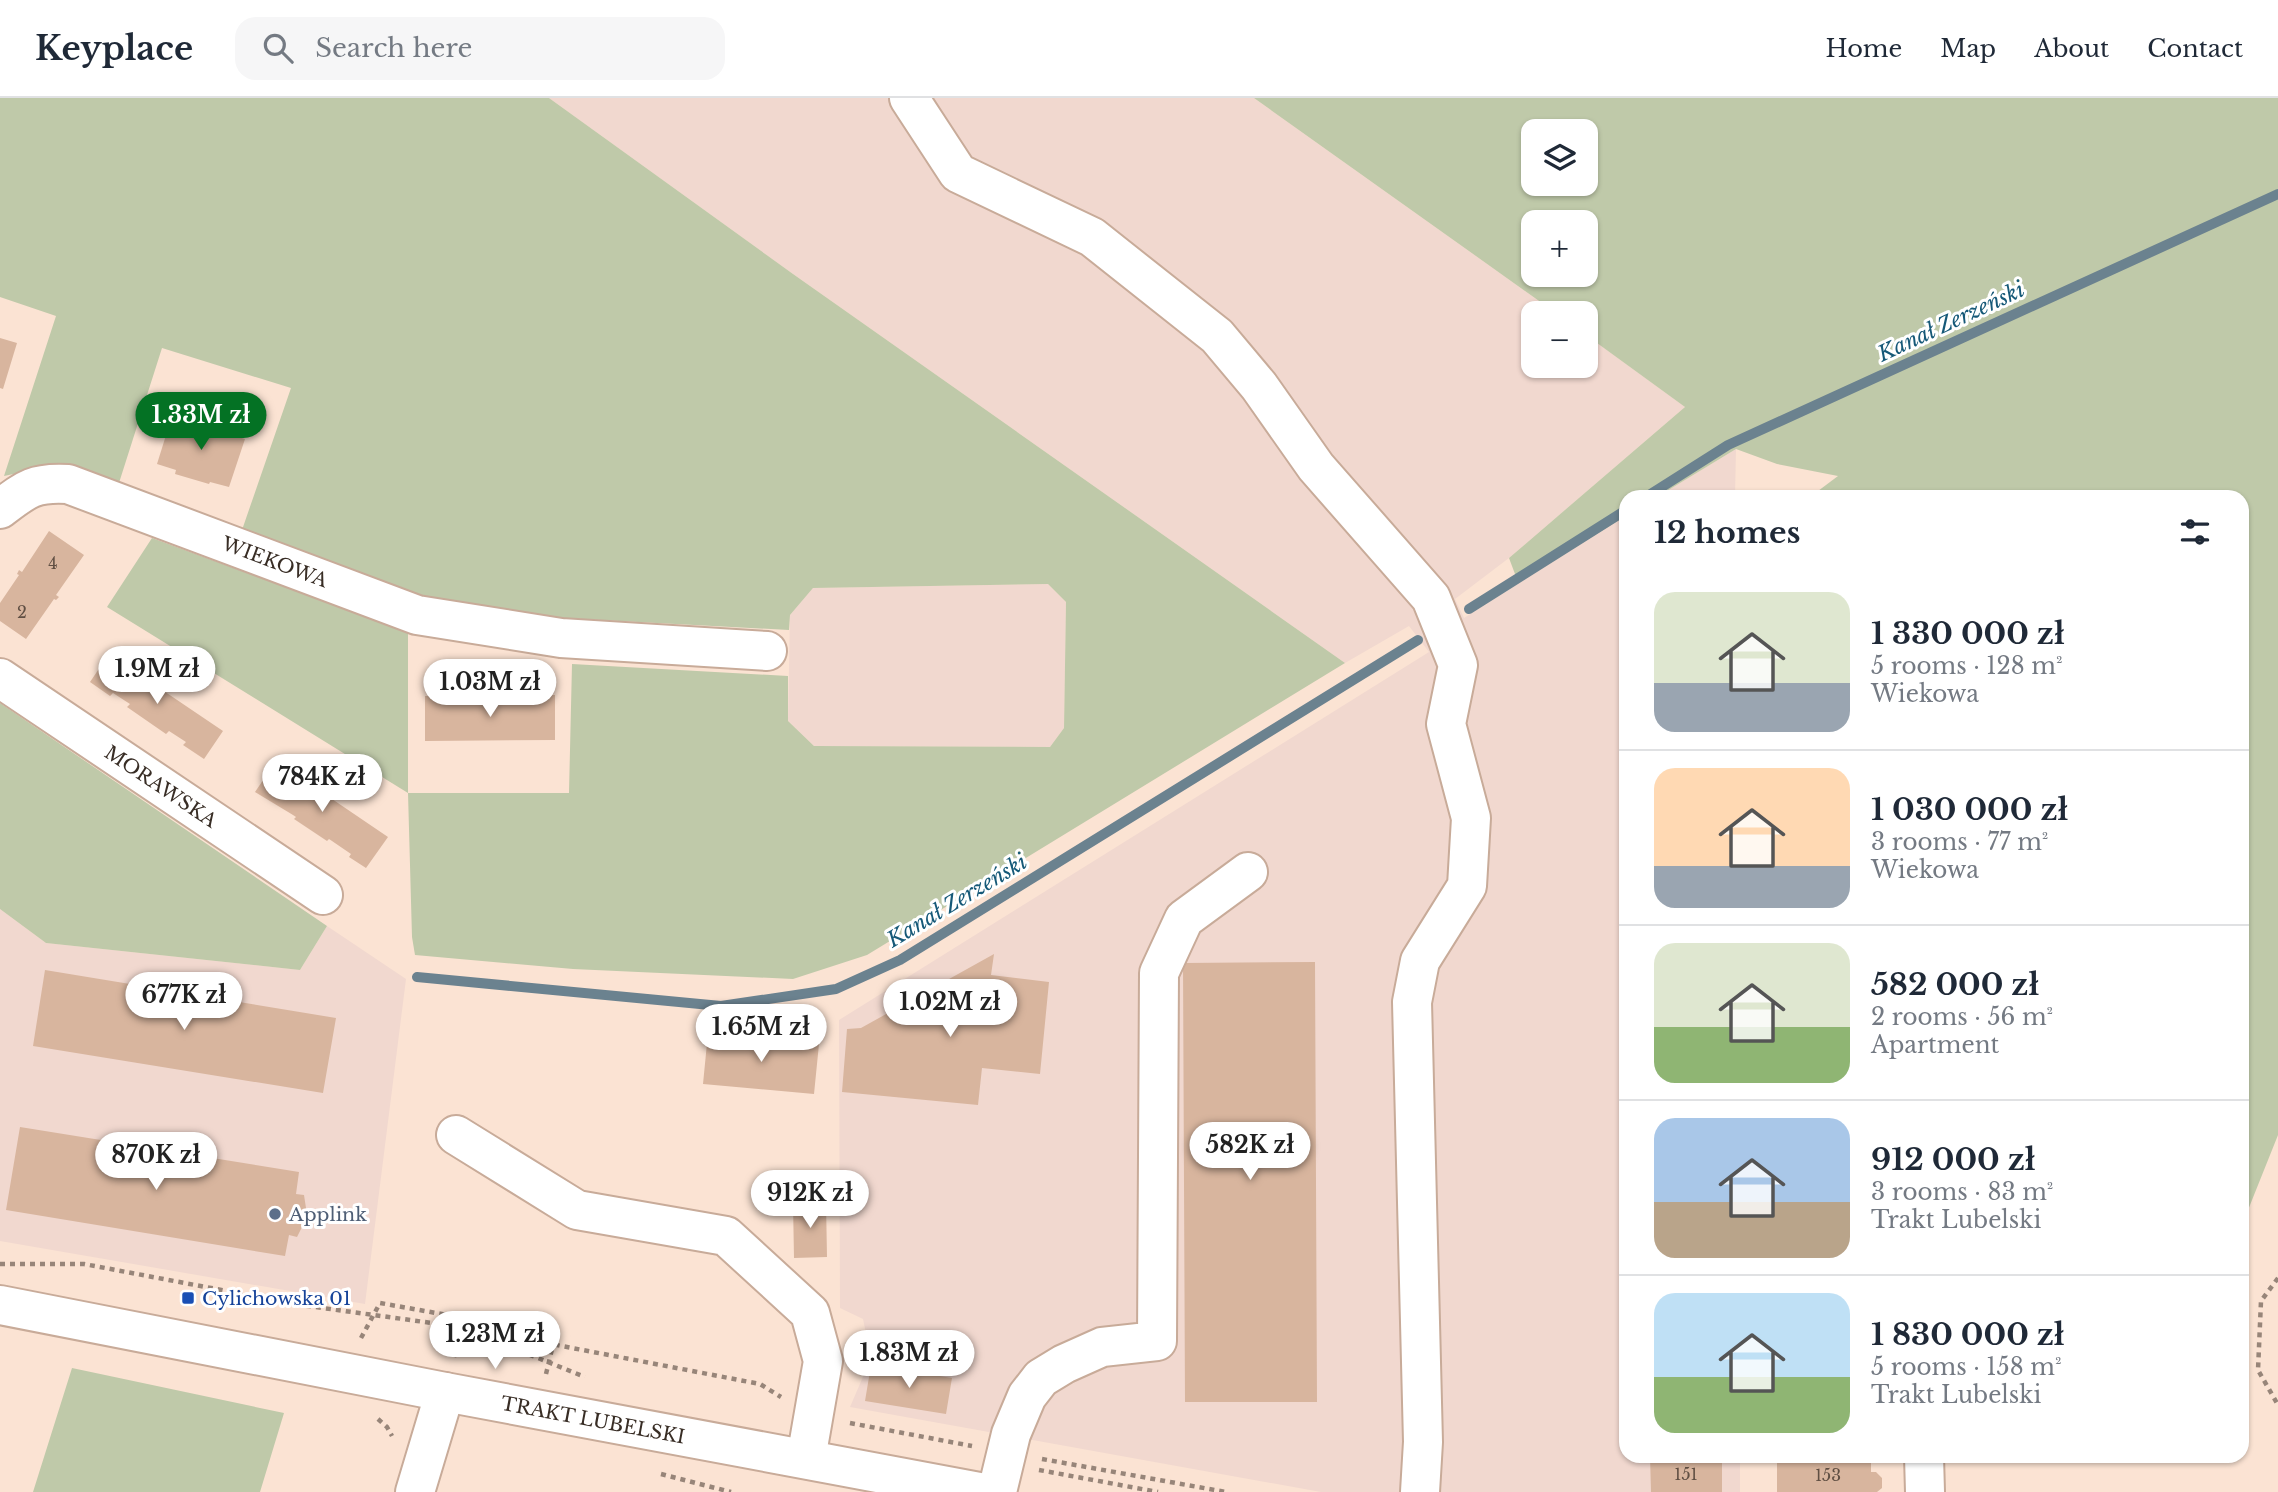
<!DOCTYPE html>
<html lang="en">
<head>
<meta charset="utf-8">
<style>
	body { margin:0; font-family:"Libre Baskerville",serif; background:#f6f6f7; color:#1f2937; height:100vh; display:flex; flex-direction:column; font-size:26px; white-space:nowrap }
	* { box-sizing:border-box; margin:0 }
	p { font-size:23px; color:#747a83 }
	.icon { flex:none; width:38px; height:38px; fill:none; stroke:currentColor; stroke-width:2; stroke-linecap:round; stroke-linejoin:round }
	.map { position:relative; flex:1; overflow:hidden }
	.sheet { position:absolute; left:1619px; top:392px; width:630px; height:973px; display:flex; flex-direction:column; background:#fff; border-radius:21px; box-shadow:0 2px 5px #0004 }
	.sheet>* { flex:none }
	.tools { position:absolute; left:1521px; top:21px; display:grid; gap:14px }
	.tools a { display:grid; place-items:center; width:77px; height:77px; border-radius:14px; background:#fff; box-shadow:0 2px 5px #0004; font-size:35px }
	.price { position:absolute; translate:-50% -60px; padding:0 16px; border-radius:24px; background:#fff; color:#222; font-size:23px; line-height:46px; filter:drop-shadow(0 2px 4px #0008) }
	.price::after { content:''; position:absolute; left:50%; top:42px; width:21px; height:16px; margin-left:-10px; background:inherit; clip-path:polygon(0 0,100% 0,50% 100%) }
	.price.active { background:#047224; color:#fff }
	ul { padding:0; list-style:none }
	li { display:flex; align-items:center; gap:21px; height:175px; padding:0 35px }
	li+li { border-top:2px solid #e0e1e3 }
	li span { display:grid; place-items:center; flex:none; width:196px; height:140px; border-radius:21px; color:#555 }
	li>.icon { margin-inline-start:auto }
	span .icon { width:84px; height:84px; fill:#fffc; stroke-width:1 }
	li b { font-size:30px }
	h2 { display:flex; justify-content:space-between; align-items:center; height:84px; padding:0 35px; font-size:30px }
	header { display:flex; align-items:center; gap:42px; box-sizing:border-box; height:98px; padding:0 35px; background:#fff; border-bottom:2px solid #e0e1e3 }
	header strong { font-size:33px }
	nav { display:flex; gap:38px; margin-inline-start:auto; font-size:24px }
	.search { width:490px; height:63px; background:#f6f6f7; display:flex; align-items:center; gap:18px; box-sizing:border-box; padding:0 24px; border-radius:21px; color:#747a83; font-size:26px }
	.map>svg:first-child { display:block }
	.industrial { fill:#f1d8cf }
	.green { fill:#bfc9a9; fill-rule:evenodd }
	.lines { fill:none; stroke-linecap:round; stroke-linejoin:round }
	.stream { stroke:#6b828f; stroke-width:10 }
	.building { fill:#d8b59e }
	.minor-casing { stroke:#c8ab99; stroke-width:42 }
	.path { stroke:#978579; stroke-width:4.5; stroke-dasharray:5 5; stroke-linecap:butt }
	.minor { stroke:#fff; stroke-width:38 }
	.service-dot { fill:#5c6f8a; stroke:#fff; stroke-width:2.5 }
	.transit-dot { fill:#1a4fb4; stroke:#fff; stroke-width:2.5 }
	.labels { text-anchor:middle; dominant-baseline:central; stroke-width:6; stroke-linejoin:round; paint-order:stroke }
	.number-label { font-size:16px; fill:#604f43 }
	.street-label { font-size:19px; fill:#382d25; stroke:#fff }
	.service-label { font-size:19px; fill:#4e5e75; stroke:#fff; text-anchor:start }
	.transit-label { font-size:19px; fill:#164399; stroke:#fff; text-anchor:start }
	.water-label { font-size:21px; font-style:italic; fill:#165978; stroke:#fff }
</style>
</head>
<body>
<header>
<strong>Keyplace</strong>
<div class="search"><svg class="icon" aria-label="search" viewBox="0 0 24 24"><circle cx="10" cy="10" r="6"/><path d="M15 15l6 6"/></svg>Search here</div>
<nav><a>Home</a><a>Map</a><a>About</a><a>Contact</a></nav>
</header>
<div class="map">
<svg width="2278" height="1394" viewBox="0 0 2278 1394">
	<rect width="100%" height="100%" fill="#fbe3d3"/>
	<path class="industrial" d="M549,0h705l302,215h-23v53h53v-31l99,72 -176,151 -54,41 9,19 162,-102v940h114v36h-419l-471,-85 21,-49 -8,-39 -23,-11 -1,-288 590,-368 -20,-26 -64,37 -552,-389z
		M1736,351l-1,48h-78z
		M1048,486l18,18 -2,126 -14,19 -236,-1 -26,-25 2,-106 23,-27z
		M0,811l46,34 254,27 27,-44 79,53 -41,325 -365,-63z"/>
	<path class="green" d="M0,0h549l244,176 552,389 -478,292 -74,24 -220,-10 -158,-14 -3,-18 -4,-144 -301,-186 45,-69 256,94v161h161l3,-129 216,12v45l26,25 236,1 14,-19 2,-126 -18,-18 -235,4 -23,27 -1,15 -244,-13 -130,-19 -173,-68 49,-142 -129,-40 -44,138 -31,-14 -26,-8 -57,12 52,-160 -56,-19z
		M1254,0h1024v1037l-36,90v-728h-432l28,-21 -61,-12 -41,-15 -79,48h-31v19l-108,66 -9,-24 176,-151 -99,-72v-22h-30zM1533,33h53v53h-53zM1533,124h53v53h-53z
		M0,605l327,223 -27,44 -254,-27 -46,-34z
		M1626,1060v68l-7,1z
		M72,1270l212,45 -24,79h-227z"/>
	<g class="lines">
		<path class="stream" d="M1646,399l82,-52 550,-251
			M1469,511l157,-99
			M417,879l304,29 115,-17 64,-29 518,-320"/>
	</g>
	<path class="building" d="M0,240l17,5 -14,46 -3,-1z
		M172,318l73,23 -16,48 -19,-5 -1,2 -34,-10 1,-4 -19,-6z
		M49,433l35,24 -28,40 3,2 -3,3 -2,-1 -28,40 -26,-18v-18l19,-28 -2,-1 2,-4 3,2z
		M109,556l114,77 -19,28 -21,-14 3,-3 -17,-11 -3,3 -39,-27 3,-3 -17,-11 -3,3 -20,-14z
		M510,597l1,5h22v-5h22v45l-130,1v-45h21v4h23v-4z
		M276,663l112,76 -22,31 -17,-11 2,-3 -19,-13 -3,-2 -2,2 -33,-22 2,-2 -3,-2 -38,-23z
		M994,856l-3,21 58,7 -9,92 -58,-6 -4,37 -136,-13 5,-63 14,-1z
		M1315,864l2,440h-132l-2,-439z
		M45,872l291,48 -13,75 -290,-47z
		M708,935l111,11 -5,50 -111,-10z
		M20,1029l279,45 -3,22 8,1 2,13 -2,15 -7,14 -8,-2 -4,21 -279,-46z
		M826,1104l1,55 -33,1 -1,-55z
		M871,1267l81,13 -6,36 -81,-13z
		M1650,1358h72v36h-71z
		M1777,1358h36v4l58,-1v13h5l6,6v10l-5,4h-100z"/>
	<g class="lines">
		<defs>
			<g id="minor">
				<path d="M909,0l49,75 134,64 125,99 42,50 57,81 115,131 27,67 -12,59 25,94 -4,68 -47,75 -8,41 11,440 -3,50"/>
				<path id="s1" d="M0,411c26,-20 34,-27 68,-25l349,131 144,23 206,13"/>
				<path id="s2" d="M0,580l323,217"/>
				<path d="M456,1037l121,75 149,26 84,77 13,48 -17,98"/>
				<path id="s3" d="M0,1207l445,87 534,100"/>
				<path d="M1924,1358l1,36"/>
				<path d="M415,1394l30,-100"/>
				<path d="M997,1394l14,-58 16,-38 14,-18 23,-14 38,-17 55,-6 2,-368 25,-54 64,-47"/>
			</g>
		</defs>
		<use href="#minor" class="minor-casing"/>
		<path class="path" d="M0,1166h84l217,41 160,22 124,50
			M2278,1180l-17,23 -3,69 20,35
			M361,1240l19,-35 84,15 56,20 240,46 21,13
			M454,1259l7,-30
			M546,1276l7,-29
			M378,1321l9,8 5,9
			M850,1325l122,23
			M1042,1361l184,33
			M1039,1372l119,22
			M661,1376l70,18"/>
		<use href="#minor" class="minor"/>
	</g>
	<circle class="service-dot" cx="275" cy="1116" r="7"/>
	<rect class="transit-dot" x="181" y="1193" width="14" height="14" rx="3.5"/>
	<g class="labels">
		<g class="number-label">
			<text x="53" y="465">4</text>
			<text x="22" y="514">2</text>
			<text x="1686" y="1376">151</text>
			<text x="1828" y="1377">153</text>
		</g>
		<g class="street-label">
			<text stroke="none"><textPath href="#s1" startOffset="296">WIEKOWA</textPath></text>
			<text stroke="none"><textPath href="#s2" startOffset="194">MORAWSKA</textPath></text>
			<text stroke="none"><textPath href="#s3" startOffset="604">TRAKT LUBELSKI</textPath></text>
		</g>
		<g class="service-label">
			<text x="289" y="1116">Applink</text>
		</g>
		<g class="transit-label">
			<text x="202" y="1200">Cylichowska 01</text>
		</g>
		<g class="water-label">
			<text transform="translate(1951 224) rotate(-25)">Kanał Zerzeński</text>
			<text transform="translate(957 803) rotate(-31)">Kanał Zerzeński</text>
		</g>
	</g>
</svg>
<div class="tools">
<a><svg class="icon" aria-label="layers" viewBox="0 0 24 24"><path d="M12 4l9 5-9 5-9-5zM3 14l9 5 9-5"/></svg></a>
<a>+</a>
<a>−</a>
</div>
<b class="price active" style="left:201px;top:354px">1.33M zł</b>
<b class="price" style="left:157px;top:608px">1.9M zł</b>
<b class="price" style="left:490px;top:621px">1.03M zł</b>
<b class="price" style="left:322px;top:716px">784K zł</b>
<b class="price" style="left:184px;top:934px">677K zł</b>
<b class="price" style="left:950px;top:941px">1.02M zł</b>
<b class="price" style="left:761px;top:966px">1.65M zł</b>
<b class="price" style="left:1250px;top:1084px">582K zł</b>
<b class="price" style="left:156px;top:1094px">870K zł</b>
<b class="price" style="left:810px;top:1132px">912K zł</b>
<b class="price" style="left:495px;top:1273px">1.23M zł</b>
<b class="price" style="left:909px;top:1292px">1.83M zł</b>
<section class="sheet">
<h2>12 homes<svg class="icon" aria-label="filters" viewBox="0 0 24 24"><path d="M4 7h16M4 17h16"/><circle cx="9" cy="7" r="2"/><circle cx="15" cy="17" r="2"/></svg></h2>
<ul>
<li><span style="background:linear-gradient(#dfe7d0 65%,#9aa5b1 0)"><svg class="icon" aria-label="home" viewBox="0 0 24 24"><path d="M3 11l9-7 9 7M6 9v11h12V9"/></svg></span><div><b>1 330 000 zł</b><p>5 rooms · 128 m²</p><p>Wiekowa</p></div></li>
<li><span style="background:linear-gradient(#ffd9b3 70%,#9aa5b1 0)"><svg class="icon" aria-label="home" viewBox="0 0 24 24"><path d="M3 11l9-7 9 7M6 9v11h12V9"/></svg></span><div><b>1 030 000 zł</b><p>3 rooms · 77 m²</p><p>Wiekowa</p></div></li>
<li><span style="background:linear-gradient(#dfe7d0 60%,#8fb573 0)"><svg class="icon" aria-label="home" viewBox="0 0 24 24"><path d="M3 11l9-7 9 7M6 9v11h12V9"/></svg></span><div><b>582 000 zł</b><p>2 rooms · 56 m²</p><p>Apartment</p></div></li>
<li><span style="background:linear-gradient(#a9c7e8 60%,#b9a48a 0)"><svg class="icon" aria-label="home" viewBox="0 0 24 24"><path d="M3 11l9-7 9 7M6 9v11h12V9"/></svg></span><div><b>912 000 zł</b><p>3 rooms · 83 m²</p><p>Trakt Lubelski</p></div></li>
<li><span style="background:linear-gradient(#bfe0f5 60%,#8fb573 0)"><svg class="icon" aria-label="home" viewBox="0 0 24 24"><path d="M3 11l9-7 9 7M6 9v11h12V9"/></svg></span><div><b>1 830 000 zł</b><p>5 rooms · 158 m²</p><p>Trakt Lubelski</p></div></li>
</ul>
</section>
</div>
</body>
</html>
